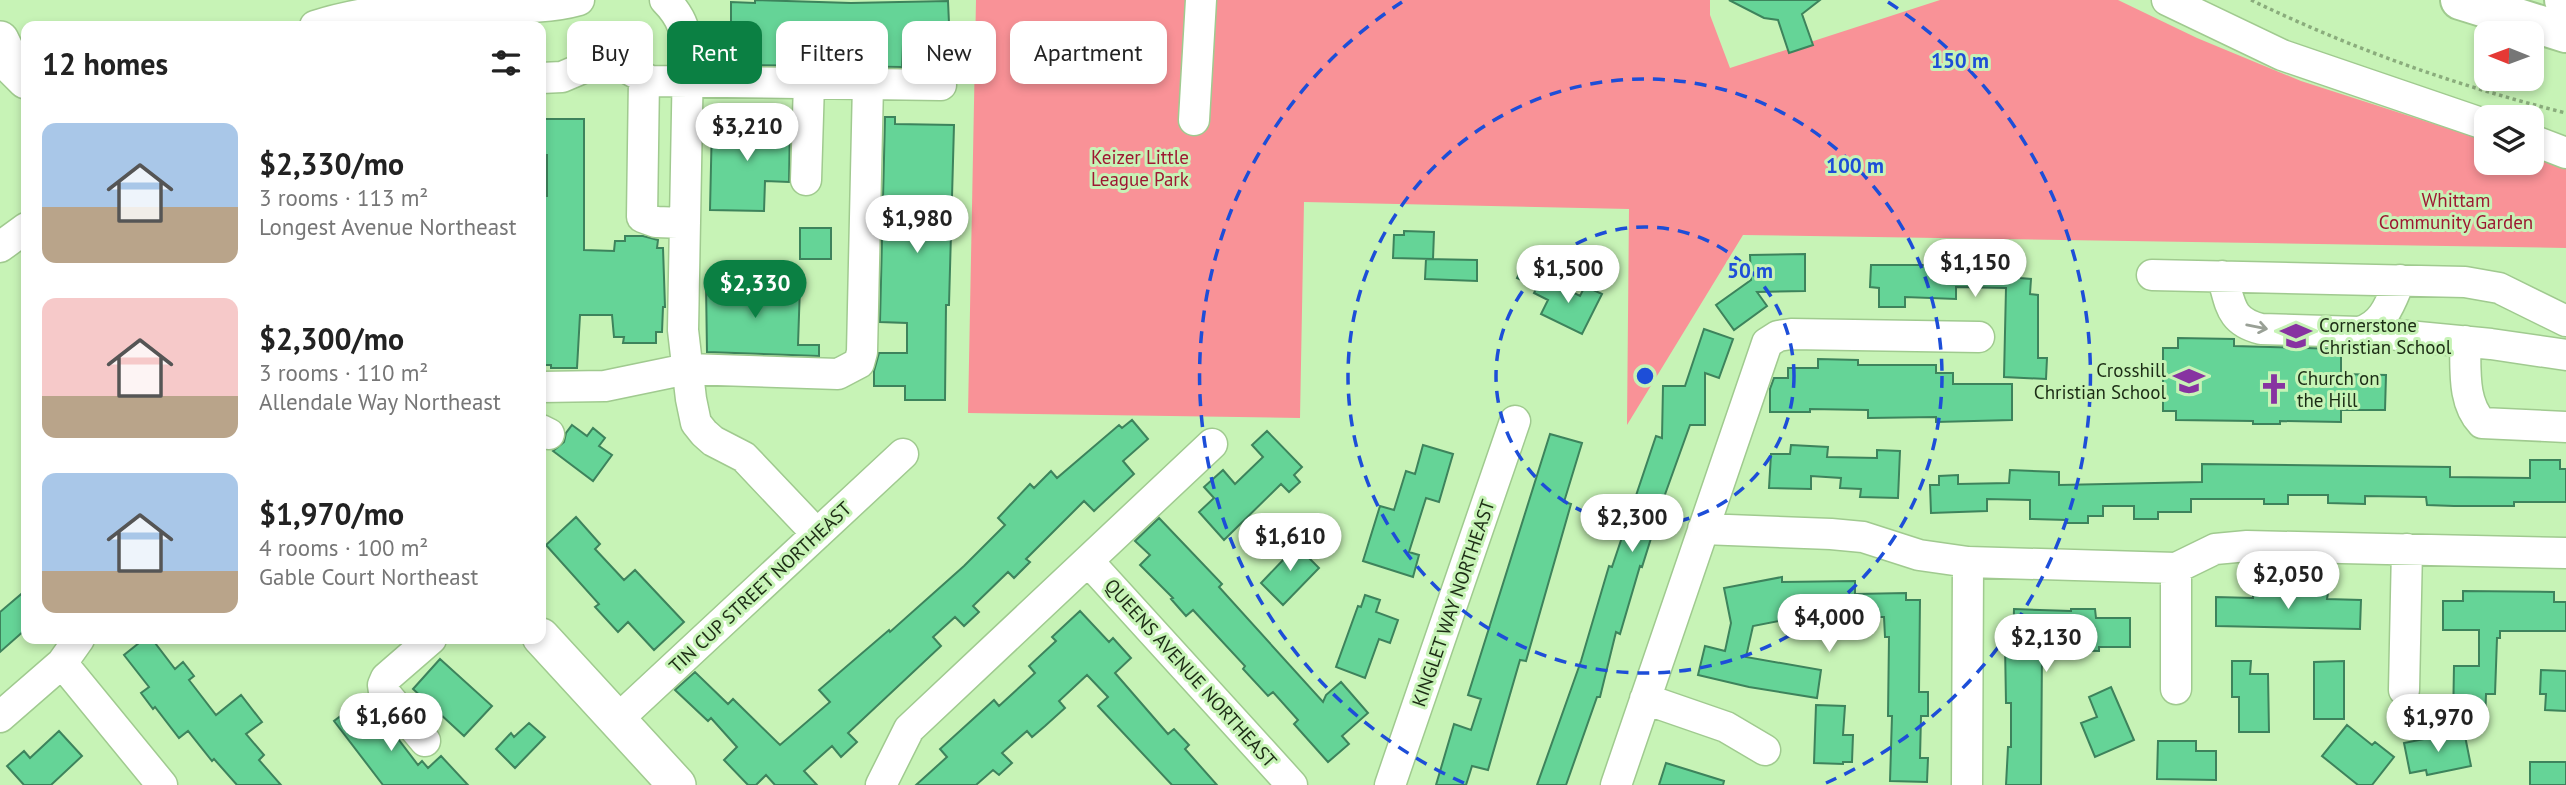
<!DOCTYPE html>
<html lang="en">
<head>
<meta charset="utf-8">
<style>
	body { margin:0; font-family:"PT Sans",sans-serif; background:#f6f6f6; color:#222; height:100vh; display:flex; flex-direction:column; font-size:26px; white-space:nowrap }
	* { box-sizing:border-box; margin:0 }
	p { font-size:23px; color:#767676 }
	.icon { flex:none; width:38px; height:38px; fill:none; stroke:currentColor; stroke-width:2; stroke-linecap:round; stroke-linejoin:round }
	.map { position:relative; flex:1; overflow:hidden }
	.sheet { position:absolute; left:21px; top:21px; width:525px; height:623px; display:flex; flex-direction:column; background:#fff; border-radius:14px; box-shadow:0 4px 10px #0003 }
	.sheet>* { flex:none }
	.guide { position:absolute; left:567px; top:21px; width:665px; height:63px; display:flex; gap:14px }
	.needle { width:46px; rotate:271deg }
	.buttons { position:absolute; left:2474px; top:21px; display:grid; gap:14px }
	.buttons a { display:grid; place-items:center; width:70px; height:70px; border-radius:14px; background:#fff; box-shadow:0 4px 10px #0003; font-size:35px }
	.price { position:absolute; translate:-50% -60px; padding:0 16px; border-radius:24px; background:#fff; color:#222; font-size:23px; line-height:46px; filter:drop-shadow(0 2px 4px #0008) }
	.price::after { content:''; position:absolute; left:50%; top:42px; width:21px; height:16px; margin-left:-10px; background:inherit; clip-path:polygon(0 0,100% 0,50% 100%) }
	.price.active { background:#0b8043; color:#fff }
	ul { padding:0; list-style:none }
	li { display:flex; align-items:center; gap:21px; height:175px; padding:0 21px }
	li span { display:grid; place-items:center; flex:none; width:196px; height:140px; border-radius:14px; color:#555 }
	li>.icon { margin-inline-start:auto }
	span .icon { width:84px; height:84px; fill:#fffc; stroke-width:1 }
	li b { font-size:30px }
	h2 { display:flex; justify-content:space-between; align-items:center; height:84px; padding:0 21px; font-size:30px }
	.pill { padding:0 24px; border-radius:14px; background:#fff; box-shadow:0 4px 10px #0003; font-size:24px; line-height:63px }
	.pill.active { background:#0b8043; color:#fff }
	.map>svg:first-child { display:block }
	.green { fill:#f99297 }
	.building { fill:#65d497; stroke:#3d835c; stroke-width:2 }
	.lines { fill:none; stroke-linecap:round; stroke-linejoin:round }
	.minor-casing { stroke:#a0ca8f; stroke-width:33 }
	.major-casing { stroke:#a0ca8f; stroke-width:40 }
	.highway-casing { stroke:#a0ca8f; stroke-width:42 }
	.path { stroke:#8aac7c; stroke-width:3.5; stroke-dasharray:3.5 3.5; stroke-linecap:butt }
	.minor { stroke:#fff; stroke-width:30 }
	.major { stroke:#fff; stroke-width:37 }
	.highway { stroke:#fff; stroke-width:38 }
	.oneway { stroke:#99a096 }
	.ring { fill:none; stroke:#1d4ed8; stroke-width:3.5; stroke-dasharray:12 9 }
	.labels { text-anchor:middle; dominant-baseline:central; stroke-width:6; stroke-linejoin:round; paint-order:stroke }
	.park-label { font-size:19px; fill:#9d1832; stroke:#c7f3b6 }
	.poi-label { font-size:19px; fill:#1c2c15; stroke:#c7f3b6; text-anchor:start }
	.street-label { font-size:19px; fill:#1c2c15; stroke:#c7f3b6 }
	.centre { fill:#1d4ed8; stroke:#c7f3b6; stroke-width:3.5 }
	.ring-label { font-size:21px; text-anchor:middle; font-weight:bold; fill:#1d4ed8; stroke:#c7f3b6; stroke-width:6; stroke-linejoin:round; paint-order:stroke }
</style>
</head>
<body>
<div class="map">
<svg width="2566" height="785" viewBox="0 0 2566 785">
	<rect width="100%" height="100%" fill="#c7f3b6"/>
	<path class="green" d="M976,0h734v15l20,53 210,-68h178l79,38 104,43 186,60v22h45v-8l34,11v82l-823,-13 -116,190 2,-216 -325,-7 -4,216 -332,-5z"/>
	<path class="building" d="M755,0l96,3 97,-2 1,22h3v21h-49l-1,23 -163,-2v-20h-8v-43l24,1z
		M1729,0h91l-18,14 11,31 -24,8 -11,-33 -14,-2z
		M885,117h10v7l59,1 -5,180h-3l-1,95h-40v-14h-31v-15l5,-18h28v-30l-27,-1z
		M541,119h43v131l30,1 1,-10h10v-5h18l15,4 -1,8h6l2,59h-2l-1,25h-6v11h-33l1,-6h-10l-2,-22h-32l-3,53h-26v-3h-10v-169h6v-41h-6z
		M780,119h10l-1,63 -24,-1 -1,30 -54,-1 2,-88 68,2z
		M800,228h31v31h-31z
		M1404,231l30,1 -1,27 -40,-1 1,-23h10z
		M1964,252l56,1v25l11,1 -1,15 8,1v63h9l-1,21 -42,-2 2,-89 -50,-1v12l-51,-2v10h-26v-19l-9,-1 1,-22h93z
		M1805,254v37l-48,1 10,14 -33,24 -18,-25 35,-25 -1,-25z
		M1527,258l19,9 -10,20 -19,-9z
		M1426,259l51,1v21l-52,-2z
		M1542,277l38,19 5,-10 17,8 -20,40 -41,-20 7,-14 -14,-7z
		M706,284l94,2 -2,59h21v11l-112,-4z
		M1704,329l29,10 -14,39 -14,-5v52h-15l-27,75 -21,67 -2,-1 -20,68 -4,-2 -16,65h-3l-31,88h-29l44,-124 28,-95 3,1 44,-131 6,2 1,-52h22z
		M2178,338l56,1v7l107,3v25l45,1 -1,35h-44v12l-61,-1v3h-27v-3l-77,-1v-9h-13v-63h15z
		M1818,359l40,1v5h78v8h17v11h59v36l-76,2v-5l-68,1v-8l-58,-1v3h-40v-23l4,-11h14v-10h30z
		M1132,420l16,19 -25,22 11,13 -40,37 -10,-10 -58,58 4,3 -16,16 -6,-6 -35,34 6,6 -15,14 -9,-9 -22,20 8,9 -93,87 9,9 -16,15 -9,-11 -28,25 13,14h-42l-9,-10 -10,10h-8l-24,-25 13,-13 -26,-29 -3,3 -33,-31 20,-18 33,32 5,-5 47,46 50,-43 -11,-12 70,-60 1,2 74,-66 41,-41 -7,-7 32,-34 4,4 17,-17 6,7 62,-53 3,3z
		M572,425l15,11 6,-8 12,10 -6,8 13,9 -19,26 -40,-30 11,-9 2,-9z
		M1267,431l35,36 -8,8 6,7 -11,10 -8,-8 -57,56 -25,-28 15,-14 -10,-11 19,-17 12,14 28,-27 -11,-12z
		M1550,434l32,9 -18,59 7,2 -45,157 -6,-1 -32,110 -16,-4 -6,19h-30l18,-61 17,6 10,-31 -13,-4z
		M1423,445l30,9 -14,48 -13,-4 -17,54 10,3 -6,22 -50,-16 17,-55 14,4 12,-39 9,3z
		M1791,445l37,2 -1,10 50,1v-8l23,1 -2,47 -38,-1 1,-8 -21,-1 1,-10 -30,-2v13l-42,-1 2,-34h19z
		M2530,460h30v9h6v33h-52v4h-60l-27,-1 -1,-8 -61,-1v8l-37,-1v-8h-40v9h-24v-5h-73v13h-33v7h-24v-13h-31v10h-15v7h-21v-3l-37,-1v-19l-43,-1v12l-56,2 -1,-28h9v-9l19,-1v9l51,-1 1,-13 49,2v13l143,-3v-18l248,3v10l80,1z
		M576,517l24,27 -5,5 29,31 11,-10 49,52 -30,28 -26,-28 -10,10 -23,-25 4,-3 -53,-59z
		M1159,518l63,66 -3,3 104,115 3,-7 15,-13 27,31 -26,23 7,8 -21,18 -34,-38 4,-4 -25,-28 -5,4 -25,-27 2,-3 -52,-56 -7,6 -15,-17 2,-1 -33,-33 10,-10 -15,-14z
		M1290,539l29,29 -36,37 -22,-22 24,-25 -6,-7z
		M1782,577v5l73,-1v13l51,-1v7h14l-1,92h9v24h-7l-1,42h8l-1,24 -37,-1 2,-65h-4l1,-79h-4l-1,-20h-19v-7l-77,1 1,8 -36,7 -7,31 75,13 -4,28 -68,-11 -51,-12 7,-29 20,5 6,-28 -7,-35z
		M2253,589l75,4 -1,6 34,1 -1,29 -144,-3v-29l37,1z
		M26,590v39l-26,23v-40z
		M2463,591l91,1v10h12v29h-66v7h-3l-2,56h-9l-1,29 -32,-1 1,-56h25v-36h-36v-29h20z
		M1365,595l15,5 -4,12 22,8 -8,23 -11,-4 -14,39 -29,-11 22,-61 3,1z
		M2014,609l57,2v-2h24l1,9h34v29h-31v4l-57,-1 -1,135h-35l2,-38h3v-44h-5l-1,-59h8z
		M1080,611l29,31 4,-4 18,20 -16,15 53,61 6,-5 15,16 -4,4 32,36h-45l-74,-79 10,-9 -21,-22 -28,26 6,7 -20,18 -13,11 -5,-6 -25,22 10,10 -13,12 -6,-5 -17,15h-60l31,-28 -7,-8 54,-49 5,6 36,-33 -6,-7 27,-25 -4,-4z
		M144,639h8l23,30 8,-7 11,14 -5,4 27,35 25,-20 21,27 -16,12 18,21 -5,5 22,25h-44l-23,-26 -2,2 -24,-30 -9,7 -24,-31 -2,2 -12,-16 8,-6 -25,-32z
		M440,659l52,47 -28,30 -51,-47z
		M2232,661h19l-1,13h18l1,58h-30v-35h-7z
		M2344,661v58h-30v-57z
		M2541,670l25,1v40l-21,-1 1,-16h-6z
		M2111,687l23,53 -39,17 -14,-34 16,-6 -8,-20z
		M358,703l10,13 8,-6 42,55 4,-4 6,7 13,-12 27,29h-85l-49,-64z
		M1816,705l29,1 -2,29h10l-1,27h-9v2l-29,-1z
		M529,723l16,14 -30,31 -19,-19 15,-16 3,4z
		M2347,725l25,20 3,-3 19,15 -22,28h-14l-36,-29z
		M59,731l23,25 -31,29h-27l-17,-19 17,-15 6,7z
		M2464,731l7,35 -44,9 -1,-5 -16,3 -6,-30z
		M2158,741h38v10h20v29l-59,-1z
		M2530,762h36v23h-36z
		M1666,763l58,18 -1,4h-64z"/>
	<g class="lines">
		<defs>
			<path id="minor" d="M665,0c19,19 21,33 23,59l-5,271 8,69 5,24 8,10 9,8 31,16 73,77
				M2167,0l115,55 205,70
				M315,26c55,-18 110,-19 167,-19 33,0 65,2 97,-7
				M541,78l21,-1 40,-17 14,2 34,19 291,4
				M644,78l-2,139 14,5 29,1
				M1194,120l7,-120
				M2532,140l34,13
				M806,180l3,-97
				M0,247l26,-19
				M2152,275l313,7 34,6 67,33
				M2222,276c9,28 7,45 39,53l98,3c25,-6 32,-31 41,-52
				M2374,325l9,6 14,4 94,9 75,11
				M2465,341c1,28 -3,61 17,82l84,4
				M541,387l64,-1 82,-17 151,5 21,-11 3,-11 6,-268
				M541,430l8,4
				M1703,529l128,5 32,3 56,18 49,7 208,6 39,-19 32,-3 319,7
				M1089,562l203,223
				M62,663l100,122
				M2176,689v-121
				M2404,690l3,-141
				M1645,699l81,28 39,23
				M0,717l62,-54 17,-24
				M617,720l286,-266
				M425,741l-41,-49 -1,-7 3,-7 45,-39
				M881,785l28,-56 303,-285
				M1390,785l125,-364
				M1616,785l151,-442 11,-7 13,-2 188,3
				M1967,785l1,-223"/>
			<path id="major" d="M0,40l13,27 13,13
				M541,637l136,148"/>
			<path id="highway" d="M2460,0l106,33
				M2564,0h2"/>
		</defs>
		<use href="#minor" class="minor-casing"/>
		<use href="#major" class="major-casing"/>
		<use href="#highway" class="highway-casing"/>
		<path class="path" d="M2251,0c104,50 203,85 315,113"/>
		<use href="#minor" class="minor"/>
		<use href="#major" class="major"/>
		<use href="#highway" class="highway"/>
	</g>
	<defs><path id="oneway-shaft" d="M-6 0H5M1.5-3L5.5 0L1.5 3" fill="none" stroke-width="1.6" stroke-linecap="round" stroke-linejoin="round" transform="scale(1.75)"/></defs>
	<use class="oneway" href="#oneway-shaft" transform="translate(2257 327) rotate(11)"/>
	<g class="ring">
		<circle cx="1645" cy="376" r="149"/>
		<circle cx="1645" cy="376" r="297"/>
		<path d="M1464 783A446 446 0 0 1 1402 2M1888 2A446 446 0 0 1 1826 783"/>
	</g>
	<defs>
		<symbol id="school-bare" viewBox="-9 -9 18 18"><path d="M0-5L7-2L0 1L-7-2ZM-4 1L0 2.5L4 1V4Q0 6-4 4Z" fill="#8733a1" stroke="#c7f3b6" stroke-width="2.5" paint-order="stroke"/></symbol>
		<symbol id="church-bare" viewBox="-9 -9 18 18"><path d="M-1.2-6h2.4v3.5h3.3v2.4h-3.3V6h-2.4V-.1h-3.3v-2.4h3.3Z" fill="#8733a1" stroke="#c7f3b6" stroke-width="2.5" paint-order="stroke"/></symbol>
	</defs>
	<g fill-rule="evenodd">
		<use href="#school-bare" x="2274" y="314" width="44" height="44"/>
		<use href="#school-bare" x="2167" y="359" width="44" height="44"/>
		<use href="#church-bare" x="2252" y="367" width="44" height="44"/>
	</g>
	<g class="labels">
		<g class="park-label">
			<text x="1140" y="157">Keizer Little<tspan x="1140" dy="22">League Park</tspan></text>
			<text x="2456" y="200">Whittam<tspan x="2456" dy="22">Community Garden</tspan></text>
		</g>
		<g class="poi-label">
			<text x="2319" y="325">Cornerstone<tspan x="2319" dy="22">Christian School</tspan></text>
			<text x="2166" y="370" text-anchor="end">Crosshill<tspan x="2166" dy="22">Christian School</tspan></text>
			<text x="2297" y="378">Church on<tspan x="2297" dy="22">the Hill</tspan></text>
		</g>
		<g class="street-label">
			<text transform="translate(760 587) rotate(-43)">TIN CUP STREET NORTHEAST</text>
			<text transform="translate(1453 603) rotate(-71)">KINGLET WAY NORTHEAST</text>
			<text transform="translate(1191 673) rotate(48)">QUEENS AVENUE NORTHEAST</text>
		</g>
	</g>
	<circle cx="1645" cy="376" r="10" class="centre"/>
	<g class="ring-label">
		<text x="1960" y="68">150 m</text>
		<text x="1855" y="173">100 m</text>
		<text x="1750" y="278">50 m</text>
	</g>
</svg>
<div class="buttons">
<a><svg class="needle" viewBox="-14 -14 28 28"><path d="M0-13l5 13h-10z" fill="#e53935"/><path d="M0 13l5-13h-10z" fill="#767676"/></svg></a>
<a><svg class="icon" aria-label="layers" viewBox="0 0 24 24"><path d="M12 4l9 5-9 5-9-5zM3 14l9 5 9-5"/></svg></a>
</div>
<b class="price" style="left:747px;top:163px">$3,210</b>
<b class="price" style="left:917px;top:255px">$1,980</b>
<b class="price" style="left:1975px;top:299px">$1,150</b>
<b class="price" style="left:1568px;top:305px">$1,500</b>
<b class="price active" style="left:755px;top:320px">$2,330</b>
<b class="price" style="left:1632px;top:554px">$2,300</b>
<b class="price" style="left:1290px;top:573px">$1,610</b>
<b class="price" style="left:2288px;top:611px">$2,050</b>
<b class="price" style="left:1829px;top:654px">$4,000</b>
<b class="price" style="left:2046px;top:674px">$2,130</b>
<b class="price" style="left:391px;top:753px">$1,660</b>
<b class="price" style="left:2438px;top:754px">$1,970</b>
<div class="guide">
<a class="pill">Buy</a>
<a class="pill active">Rent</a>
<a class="pill">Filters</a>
<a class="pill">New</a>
<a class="pill">Apartment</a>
</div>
<section class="sheet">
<h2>12 homes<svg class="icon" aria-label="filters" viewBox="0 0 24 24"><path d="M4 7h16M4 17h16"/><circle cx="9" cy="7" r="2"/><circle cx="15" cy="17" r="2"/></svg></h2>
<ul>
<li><span style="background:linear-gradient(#a9c7e8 60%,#b9a48a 0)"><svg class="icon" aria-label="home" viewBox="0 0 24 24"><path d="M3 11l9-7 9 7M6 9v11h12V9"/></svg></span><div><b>$2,330/mo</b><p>3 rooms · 113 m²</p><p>Longest Avenue Northeast</p></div></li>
<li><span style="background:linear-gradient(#f6c9c9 70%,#b9a48a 0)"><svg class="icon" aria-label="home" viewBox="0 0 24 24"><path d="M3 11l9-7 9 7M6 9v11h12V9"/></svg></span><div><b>$2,300/mo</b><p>3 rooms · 110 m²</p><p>Allendale Way Northeast</p></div></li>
<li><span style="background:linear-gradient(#a9c7e8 70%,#b9a48a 0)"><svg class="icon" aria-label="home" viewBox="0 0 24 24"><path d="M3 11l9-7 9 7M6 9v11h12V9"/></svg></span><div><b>$1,970/mo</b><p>4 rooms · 100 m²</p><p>Gable Court Northeast</p></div></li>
</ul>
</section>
</div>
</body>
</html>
